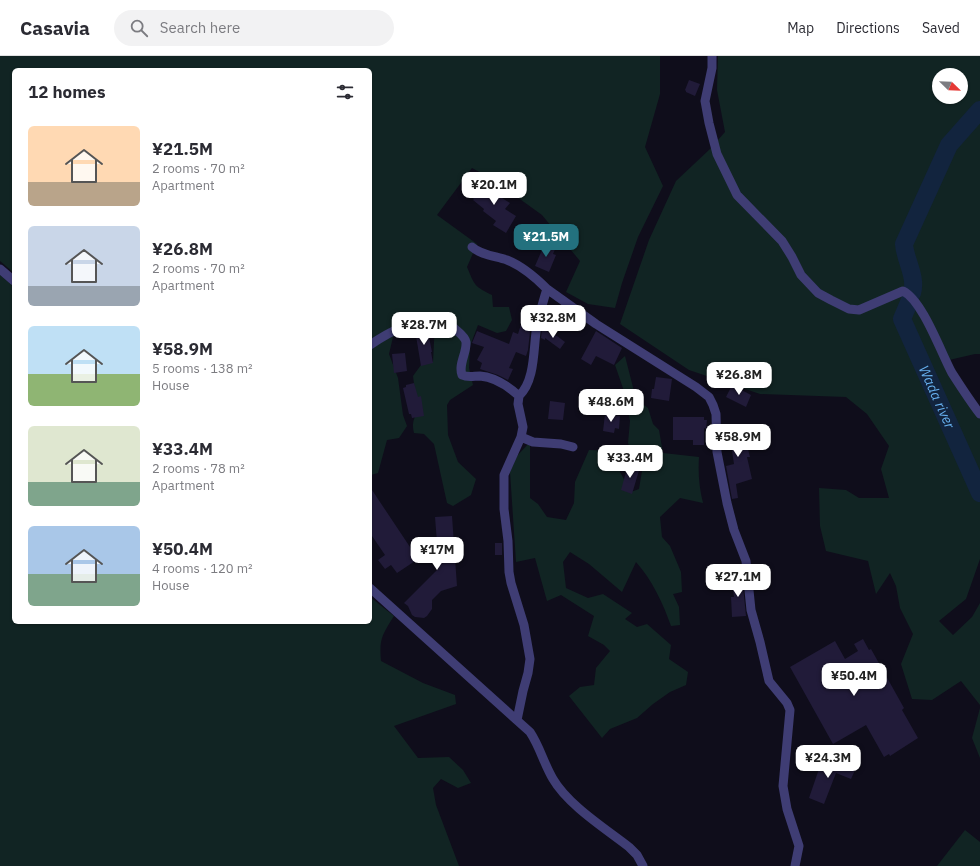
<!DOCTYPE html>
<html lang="en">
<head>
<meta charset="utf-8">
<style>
	body { margin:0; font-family:"IBM Plex Sans",sans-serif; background:#f2f2f3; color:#2b2b33; height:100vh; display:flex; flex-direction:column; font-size:15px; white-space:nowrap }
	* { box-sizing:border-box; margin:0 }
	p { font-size:13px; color:#7c7c81 }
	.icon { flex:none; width:22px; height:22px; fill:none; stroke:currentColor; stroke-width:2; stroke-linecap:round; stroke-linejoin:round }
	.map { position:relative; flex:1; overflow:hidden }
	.drawer { position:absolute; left:12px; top:12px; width:360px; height:556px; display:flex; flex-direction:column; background:#fff; border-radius:6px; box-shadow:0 1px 3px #0004 }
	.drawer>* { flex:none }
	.needle { width:26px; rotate:113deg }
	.controls { position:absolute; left:932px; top:12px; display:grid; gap:8px }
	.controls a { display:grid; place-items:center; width:36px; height:36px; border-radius:50%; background:#fff; box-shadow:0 1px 3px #0004; font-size:20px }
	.price { position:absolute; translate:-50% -34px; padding:0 9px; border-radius:8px; background:#fff; color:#222; font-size:13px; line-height:26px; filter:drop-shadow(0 1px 2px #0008) }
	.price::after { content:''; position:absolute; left:50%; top:24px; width:12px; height:9px; margin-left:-6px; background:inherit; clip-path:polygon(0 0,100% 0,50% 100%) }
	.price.selected { background:#23717e; color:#fff }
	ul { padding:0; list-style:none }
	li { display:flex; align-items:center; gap:12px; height:100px; padding:0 16px }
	li span { display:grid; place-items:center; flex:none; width:112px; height:80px; border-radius:6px; color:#555 }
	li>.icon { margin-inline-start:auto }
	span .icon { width:48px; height:48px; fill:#fffc; stroke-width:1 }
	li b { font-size:17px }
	h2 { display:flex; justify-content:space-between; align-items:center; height:48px; padding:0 16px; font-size:17px }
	header { display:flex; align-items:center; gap:24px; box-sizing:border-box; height:56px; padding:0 20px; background:#fff; border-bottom:1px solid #e1e1e2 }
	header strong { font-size:19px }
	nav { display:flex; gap:22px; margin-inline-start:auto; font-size:14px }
	.search { width:280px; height:36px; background:#f2f2f3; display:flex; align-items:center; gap:10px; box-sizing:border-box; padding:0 14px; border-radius:22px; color:#7c7c81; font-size:15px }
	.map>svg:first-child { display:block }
	.green { fill:#112423; fill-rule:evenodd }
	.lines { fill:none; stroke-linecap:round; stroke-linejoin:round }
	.river { stroke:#12243e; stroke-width:18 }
	.building { fill:#211b39 }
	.minor { stroke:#3f3d74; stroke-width:9 }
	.labels { text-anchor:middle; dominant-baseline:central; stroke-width:3; stroke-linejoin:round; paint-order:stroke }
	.water-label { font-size:14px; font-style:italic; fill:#66afed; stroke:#0f0d1b }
</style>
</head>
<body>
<header>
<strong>Casavia</strong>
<div class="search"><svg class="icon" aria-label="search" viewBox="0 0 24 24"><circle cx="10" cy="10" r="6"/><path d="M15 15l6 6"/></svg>Search here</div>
<nav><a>Map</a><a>Directions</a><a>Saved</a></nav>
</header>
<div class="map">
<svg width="980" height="810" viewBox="0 0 980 810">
	<rect width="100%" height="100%" fill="#0f0d1b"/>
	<path class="green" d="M0,0h660v38l-15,53 18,39 -25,51 -16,46 -7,25 -27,-4 -22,-12 14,-31 -38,-46 -53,-38 -17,-9 -35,47 40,29 -10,23c8,19 7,19 25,28l1,12h16l3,13 -6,11 -9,2 -19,-8 -8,21 -1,22 4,17 -23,15 -3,5 1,30 10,27 18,17 -5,16 -18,11 -6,-3 -13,-59 -10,-10 -10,-1c-3,-11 1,-17 6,-26l-5,-16 -2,-15 8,-11 12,-3 2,-40 -25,2 -17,13 -4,17 9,24 5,37 4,11 -8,12 -12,2 -9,33 -7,2 -1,-1v-404h-356v203l-14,-12z
		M718,0h262v298h-5l-26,6 31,59v140l-14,40 -27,22 14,14 19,-18 8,-14v102l-19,-24 -29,19 -20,-1 -11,-35 12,-30 -13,-26 -4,-22 -6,-13 -14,21 -8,-33 -42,-10 -6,-25 -1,-38 27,2 13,8h30l-8,-29 8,-23 -22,-32 -21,-17 -86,-3 -71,-24 -69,-46 29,-84 27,-59 34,-32 15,-17 -8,-42zM939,19h22v22h-22z
		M0,219l14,12v335h356v-25l24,19c-12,19 -15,23 -13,45l42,22 32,12 1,9 -62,22 24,32 31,-1 14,13 8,13 -13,5 -17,-9 -8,9 3,17 23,61h-459z
		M625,300l11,43 12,9 5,16 6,6 4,23 36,4c-1,16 0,30 4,46l-23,-5 -20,19 2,20 8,9 11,26 1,20 -9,2 6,13 1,18 -9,1c-8,-23 -19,-46 -35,-64l-14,30 -33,-28 -19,-12 -7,10 3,26 22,10 15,-4 29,19 -7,6 12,8 10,-3 24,21 -2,14 19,13 -2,13 -16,7 -17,12 -16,14 -27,11 -8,9 -33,-42 11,-9 14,-2 2,-17 14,-17 -6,-6 -16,-9 6,-20 -33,-21 -14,6 -12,-43 -19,4 -6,-90 7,-16 13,-14v56l8,6 9,13 19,3 8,-17 1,-21 14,-32 26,1 5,21 11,20 8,-3 3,-18 -3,-14 -8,-4 -3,-10 2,-22 -5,-27 -10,-29z
		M980,652v50l-8,-20z
		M965,774l15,12v24h-43z"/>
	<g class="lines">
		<g class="river">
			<path d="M912,237c5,-16 -7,-33 -8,-49l45,-99 31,-35"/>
			<path id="s1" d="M910,244l-8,19 78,174"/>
		</g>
	</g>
	<path class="building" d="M689,24l11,4 -5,12 -9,-4v-1l-1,-1z
		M479,126l7,5 2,-2 9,6v-1l7,5 -2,3 8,5 -5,6 11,7 -10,17 -13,-8 3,-4 -13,-10 1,-2 -11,-9 1,-1 -4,-3z
		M545,187l11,4 -3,7 3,1 -7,17 -14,-6z
		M522,265l9,2 -3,27 -2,6 -10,-4 -7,16 4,1 -5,11 -10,-5 -18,-6 2,-6 -5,-3 7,-13 -12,-4 5,-12 32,13 4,-12 5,2z
		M427,271l5,25h-1l2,11 -12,3 -6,-36z
		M542,273l15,7 8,6 -5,7 -15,-11v2l-4,-2z
		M596,275l26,17 -8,17 -18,-9 -5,9 -10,-6z
		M405,297l2,18 -13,2 -2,-19z
		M656,321l16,2 -3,22 -18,-3 1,-9h2z
		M414,327l4,14 3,-1 3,20 -12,2 -1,-4h-2l-6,-26 3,-1v-2z
		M732,329l19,10 -5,12 -20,-10z
		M550,345l15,2 -2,17 -15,-1z
		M605,358l15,2 -1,13 -4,-1 -1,5 -11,-2z
		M673,361h31v3h3l-1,9 -2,-1v17h-11v-5h-20z
		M722,372l27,2v6h1l1,13h-3l2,8h-3l5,22 -16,5 2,14 -6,1 -6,-33 8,-2 -3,-20v-6h-8z
		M630,409l10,2 -8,27 -11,-4 5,-18h2z
		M370,431l48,72 -21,14 -6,-8 -6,4 -7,-9 7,-5 -15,-22z
		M452,460l5,70 -16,5 -9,9v9l-5,7 -3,2 -9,-1 -3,-2 -4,-9 -4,-3 35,-35 -4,-51z
		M495,487h7v12h-7z
		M742,520l4,40 -14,1 -1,-20h3l-3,-19z
		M863,583l6,11 2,-1 33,59 -2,2 16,28 -28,18 -1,-2 -5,3 -18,-32 -33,19 -43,-77 45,-26 10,18 13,-8 -4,-7z
		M819,703l25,9 2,-4 10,4 -5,11 -15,-6 -12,31 -15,-6 11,-32 -3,-1z"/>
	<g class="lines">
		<path class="minor" d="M712,0v12l-7,33 4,22 8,31 20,41 45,46 10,16 9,18 17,18 13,7 18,9 10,1 44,-19c20,10 38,62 49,82 9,14 18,28 28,41
			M472,191c9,8 23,9 35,13 15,6 28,17 40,29 -4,12 -7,24 -10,36 -4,22 -1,55 -18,71l-1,8 5,23 -2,10 -17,38v34l4,32 1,31 2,11 13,42 6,34 -2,14 -5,18 -6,29
			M0,213l14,12
			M547,233l49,35 100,63 13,10 4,8 3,9 1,38 10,51 7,27 12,31 5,49 9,32 9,39 18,22 3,7 -7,76 4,23 12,37 -4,20
			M370,289c16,-11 51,-31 71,-25 5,1 9,5 13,8 4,4 11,8 12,14 1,11 -8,22 -4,33 6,3 12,1 18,1 15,1 28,10 39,20
			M521,381l12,5 28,2 12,3
			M370,532l160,144c10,15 14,32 23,47 15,26 53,50 76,68l8,8 6,11"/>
	</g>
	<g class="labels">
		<g class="water-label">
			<text stroke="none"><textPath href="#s1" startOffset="106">Wada river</textPath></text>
		</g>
	</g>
</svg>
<div class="controls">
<a><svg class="needle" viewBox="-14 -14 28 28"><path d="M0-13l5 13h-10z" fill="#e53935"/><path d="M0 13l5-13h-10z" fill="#7c7c81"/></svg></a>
</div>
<b class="price" style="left:494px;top:150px">¥20.1M</b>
<b class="price selected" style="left:546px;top:202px">¥21.5M</b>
<b class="price" style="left:553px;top:283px">¥32.8M</b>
<b class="price" style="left:424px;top:290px">¥28.7M</b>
<b class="price" style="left:739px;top:340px">¥26.8M</b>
<b class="price" style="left:611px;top:367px">¥48.6M</b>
<b class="price" style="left:738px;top:402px">¥58.9M</b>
<b class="price" style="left:630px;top:423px">¥33.4M</b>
<b class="price" style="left:437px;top:515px">¥17M</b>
<b class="price" style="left:738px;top:542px">¥27.1M</b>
<b class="price" style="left:854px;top:641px">¥50.4M</b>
<b class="price" style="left:828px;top:723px">¥24.3M</b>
<section class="drawer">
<h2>12 homes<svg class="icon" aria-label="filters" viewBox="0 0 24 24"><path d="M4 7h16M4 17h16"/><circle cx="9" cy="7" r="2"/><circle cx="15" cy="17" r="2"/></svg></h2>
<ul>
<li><span style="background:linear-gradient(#ffd9b3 70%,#b9a48a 0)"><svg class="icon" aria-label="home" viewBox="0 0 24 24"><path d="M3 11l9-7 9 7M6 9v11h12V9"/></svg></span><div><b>¥21.5M</b><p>2 rooms · 70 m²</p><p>Apartment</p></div></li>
<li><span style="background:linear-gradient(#c9d6e8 75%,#9aa5b1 0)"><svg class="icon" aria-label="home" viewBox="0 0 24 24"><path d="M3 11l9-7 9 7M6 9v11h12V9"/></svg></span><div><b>¥26.8M</b><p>2 rooms · 70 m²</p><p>Apartment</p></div></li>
<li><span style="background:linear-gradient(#bfe0f5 60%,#8fb573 0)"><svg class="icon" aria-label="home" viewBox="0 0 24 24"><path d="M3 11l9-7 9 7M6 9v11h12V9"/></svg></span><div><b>¥58.9M</b><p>5 rooms · 138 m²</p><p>House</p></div></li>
<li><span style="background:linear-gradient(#dfe7d0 70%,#7fa58c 0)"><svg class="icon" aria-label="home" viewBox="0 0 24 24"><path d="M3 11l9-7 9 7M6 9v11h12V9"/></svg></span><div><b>¥33.4M</b><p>2 rooms · 78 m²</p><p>Apartment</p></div></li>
<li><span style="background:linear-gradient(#a9c7e8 60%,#7fa58c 0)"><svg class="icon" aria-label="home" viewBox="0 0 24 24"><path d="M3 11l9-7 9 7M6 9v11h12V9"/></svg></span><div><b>¥50.4M</b><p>4 rooms · 120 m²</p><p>House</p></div></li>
</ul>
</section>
</div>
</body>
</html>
